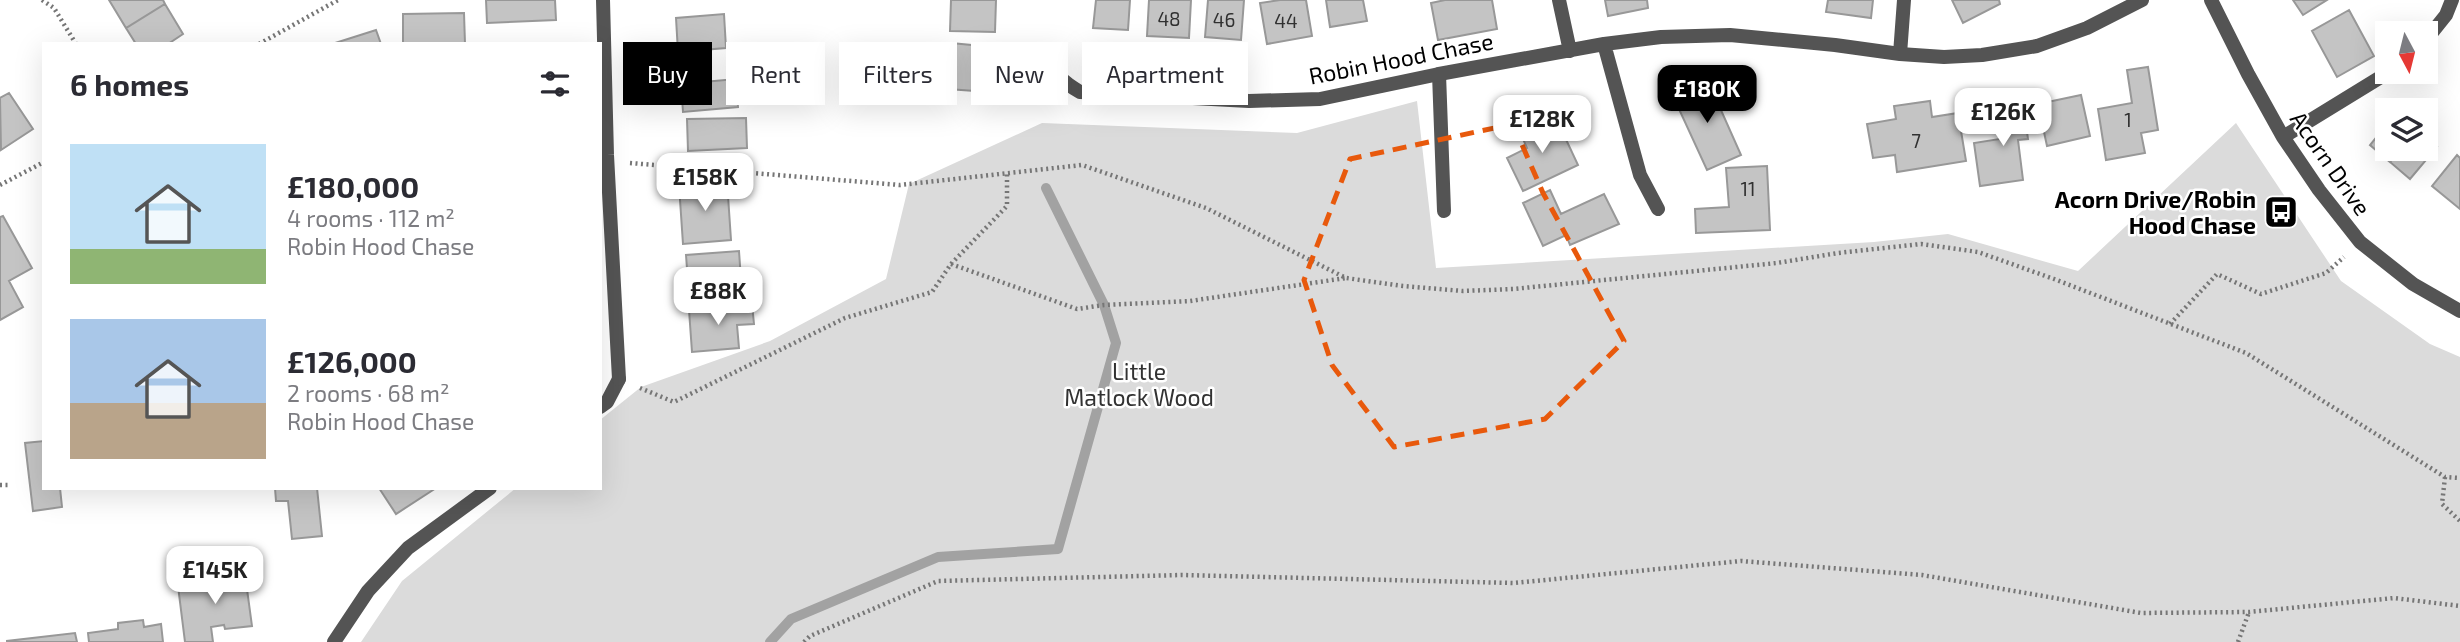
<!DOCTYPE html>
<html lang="en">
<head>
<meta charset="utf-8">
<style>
	body { margin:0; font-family:"Exo 2",sans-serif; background:#f2f2f3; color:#2b2b33; height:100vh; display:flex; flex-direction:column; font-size:26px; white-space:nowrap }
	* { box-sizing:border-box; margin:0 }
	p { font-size:23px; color:#7c7c81 }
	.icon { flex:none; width:38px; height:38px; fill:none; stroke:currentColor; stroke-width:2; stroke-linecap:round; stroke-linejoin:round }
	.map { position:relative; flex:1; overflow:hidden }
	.drawer { position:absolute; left:42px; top:42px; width:560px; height:448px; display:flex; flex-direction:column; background:#fff; border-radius:0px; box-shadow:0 7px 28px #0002 }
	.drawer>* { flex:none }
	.hud { position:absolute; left:623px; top:42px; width:665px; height:63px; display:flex; gap:14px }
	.needle { width:46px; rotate:173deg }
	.controls { position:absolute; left:2375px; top:21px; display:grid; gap:14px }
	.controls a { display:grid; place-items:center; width:63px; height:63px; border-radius:0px; background:#fff; box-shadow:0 7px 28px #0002; font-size:35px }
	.price { position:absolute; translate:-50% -60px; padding:0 16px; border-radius:14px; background:#fff; color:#222; font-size:23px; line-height:46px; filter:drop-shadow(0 2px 4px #0008) }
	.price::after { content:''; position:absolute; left:50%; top:42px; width:21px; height:16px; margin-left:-10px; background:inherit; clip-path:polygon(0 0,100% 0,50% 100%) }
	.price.current { background:#000; color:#fff }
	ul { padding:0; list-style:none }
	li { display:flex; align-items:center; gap:21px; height:175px; padding:0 28px }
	li span { display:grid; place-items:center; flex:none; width:196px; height:140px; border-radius:0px; color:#555 }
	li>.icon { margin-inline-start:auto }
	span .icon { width:84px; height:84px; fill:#fffc; stroke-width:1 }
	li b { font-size:30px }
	h2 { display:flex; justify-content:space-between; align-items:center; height:84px; padding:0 28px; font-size:30px }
	.tag { padding:0 24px; border-radius:0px; background:#fff; box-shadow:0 7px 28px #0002; font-size:24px; line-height:63px }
	.tag.current { background:#000; color:#fff }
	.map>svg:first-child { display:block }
	.green { fill:#dbdbdb }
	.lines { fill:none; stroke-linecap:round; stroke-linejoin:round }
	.stream { stroke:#a2a2a2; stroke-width:10 }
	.building { fill:#c4c4c4; stroke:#989898; stroke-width:2 }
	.path { stroke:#767676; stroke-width:4.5; stroke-dasharray:2 3.5; stroke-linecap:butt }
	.lane { stroke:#545454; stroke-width:14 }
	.street { stroke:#545454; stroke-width:14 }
	.marked { fill:none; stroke:#e8590c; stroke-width:5; stroke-dasharray:14 9; stroke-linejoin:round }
	.labels { text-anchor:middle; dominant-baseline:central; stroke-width:5; stroke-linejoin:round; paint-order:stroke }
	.number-label { font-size:19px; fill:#313131 }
	.street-label { font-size:23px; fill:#000; stroke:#fff }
	.poi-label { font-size:23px; font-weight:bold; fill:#000; stroke:#fff; text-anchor:end }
	.park-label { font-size:23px; fill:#323232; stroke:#fff }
</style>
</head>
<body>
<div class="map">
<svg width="2460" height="642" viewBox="0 0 2460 642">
	<rect width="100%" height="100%" fill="#fff"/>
	<path class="green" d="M1417,101l19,167 438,-26 74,-8 130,37 158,-148 105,158 89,63 30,13v285h-2099l41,-61 114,-93h84v-68l41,-33 129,-46 116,-62 23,-95 133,-61 255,10z"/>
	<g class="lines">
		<path class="stream" d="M770,642l21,-23 147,-62 120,-8 58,-206 -12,-38 -58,-117"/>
	</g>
	<path class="building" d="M109,0h54l2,4 -39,24z
		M486,0h69l1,20 -69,3z
		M951,0h45l-1,32 -45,-1z
		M1096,0h34l-2,30 -35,-2z
		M1149,0h42l-2,38 -42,-2z
		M1208,0h36l-3,40 -36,-3z
		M1280,0h26l6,36 -45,8 -7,-41z
		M1326,0h37l4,21 -37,6z
		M1445,0h47l5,29 -59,11 -7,-37z
		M1605,0h42l1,8 -40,8z
		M1828,0h45l-2,18 -45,-6z
		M1952,0h47l1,4 -37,19z
		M2293,0h34l-24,15z
		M165,4l18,30 -15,10h-32l-10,-16z
		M2349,10l25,46 -37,21 -25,-46z
		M464,13l1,31h-62v-30z
		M724,14l2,34 -48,4 -2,-34z
		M376,30l5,14h-49z
		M951,43l41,4 -4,45 -40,-3z
		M2148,67l10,63 -17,3 4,20 -39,7 -8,-51 34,-6 -5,-33z
		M736,79l2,28 -55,5 -2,-28z
		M1708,81l33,74 -34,15 -34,-74z
		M9,93l24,36 -32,21 -1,-52z
		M2081,95l9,41 -43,10 -9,-42z
		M1930,101l2,16 26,-4 8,48 -69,11 -2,-17 -22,3 -6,-34 29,-5 -2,-13z
		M2023,103l5,36 -10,1 5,40 -43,6 -6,-43 26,-4 -4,-32z
		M1555,116l23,49 -55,26 -16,-33 20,-10 -7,-16z
		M746,118l1,30 -59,3 -1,-32z
		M2387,124v25h14l-11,13 -20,-17z
		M2426,138l11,9 -27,32 -20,-17 11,-13h25z
		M2457,155l3,3v51l-28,-23z
		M1767,166l3,64 -74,3 -1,-24 34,-2 -3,-39z
		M727,181l4,59 -48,4 -4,-59z
		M1550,190l11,24 43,-20 15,30 -49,21 -4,-10 -23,11 -20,-43z
		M3,216l29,52 -23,13 14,26 -23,13v-103z
		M739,251l3,43 -53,2 -3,-41z
		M752,304l2,20 -17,1 2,23 -47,4 -3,-42z
		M44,441v47h16l2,19 -29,4 -8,-68z
		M275,488h42l5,48 -30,3 -4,-38h-12z
		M379,488h57l-40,26z
		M244,567l8,59 -27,3 -1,-4 -13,2 2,15h-28l-7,-56 43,-6 -1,-10z
		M143,620l1,7 17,-3 2,18h-74l-1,-9 30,-4v-6z
		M75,633l2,9h-70v-1z"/>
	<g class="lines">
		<path class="path" d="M42,0l12,8 22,36
			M259,44l79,-44
			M630,163l270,22 182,-20 124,43 140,70 57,8 60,5 50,-2 264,-26 61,-10 83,-9 57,8 76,27 192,74 199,124 15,1
			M0,185l44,-23
			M951,264l126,45 27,-4 86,-4 156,-23
			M2170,324l47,-50 44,20 65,-21 18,-16
			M640,388l34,14 171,-84 87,-26 19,-28 56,-58v-32
			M2445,477l-3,27 18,17
			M0,485h9
			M804,642l6,-6 128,-55 244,-6 332,8 227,-22 181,14 219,38 108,-1 145,-14 66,8
			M2238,642l11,-30"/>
		<path class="lane" d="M1439,74l5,137
			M600,407l7,-5 12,-23
			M334,642l34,-51 40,-43 82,-60"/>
		<path class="street" d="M603,0l4,155 12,224
			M1559,0l11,51
			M2211,0l37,74 35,63 36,53 41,52 53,42 47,27
			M2426,40l20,-25 6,-15
			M1604,44l36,131 18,34
			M1900,54l4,-54
			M1047,55c7,19 16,27 33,37l169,9 71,-2 119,-25 165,-30 57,-7 69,-2 105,10 65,9 44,3 38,-2 55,-9 50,-18 55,-28
			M2283,137l106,-65"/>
	</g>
	<path class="marked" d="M1513,124l30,69 81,148 -79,78 -151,28 -62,-82 -28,-85 46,-121z"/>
	<defs>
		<symbol id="bus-square" viewBox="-11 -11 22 22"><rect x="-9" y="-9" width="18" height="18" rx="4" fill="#000" stroke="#fff"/><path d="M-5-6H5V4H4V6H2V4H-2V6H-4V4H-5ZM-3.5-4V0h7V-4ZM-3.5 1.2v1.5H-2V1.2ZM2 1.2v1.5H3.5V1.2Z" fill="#fff"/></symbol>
	</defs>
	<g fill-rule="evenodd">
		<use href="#bus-square" x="2262" y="193" width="38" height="38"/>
	</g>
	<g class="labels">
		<g class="number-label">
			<text x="1169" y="18">48</text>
			<text x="1224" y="19">46</text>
			<text x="1286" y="20">44</text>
			<text x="2128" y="119">1</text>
			<text x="1916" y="140">7</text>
			<text x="1748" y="188">11</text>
		</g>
		<g class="street-label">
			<text transform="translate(1401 58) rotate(-11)">Robin Hood Chase</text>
			<text transform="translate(2331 163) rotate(55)">Acorn Drive</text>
		</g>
		<g class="poi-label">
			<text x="2256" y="199">Acorn Drive/Robin<tspan x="2256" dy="26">Hood Chase</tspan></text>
		</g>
		<g class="park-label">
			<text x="1139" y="371">Little<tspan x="1139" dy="26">Matlock Wood</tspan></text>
		</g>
	</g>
</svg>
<div class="controls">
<a><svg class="needle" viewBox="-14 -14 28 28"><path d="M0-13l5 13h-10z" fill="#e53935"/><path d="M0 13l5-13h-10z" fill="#7c7c81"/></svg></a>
<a><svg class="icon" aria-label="layers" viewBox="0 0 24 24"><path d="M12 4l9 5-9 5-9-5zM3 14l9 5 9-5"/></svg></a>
</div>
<b class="price current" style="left:1707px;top:125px">£180K</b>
<b class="price" style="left:2003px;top:148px">£126K</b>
<b class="price" style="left:1542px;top:155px">£128K</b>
<b class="price" style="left:705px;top:213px">£158K</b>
<b class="price" style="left:718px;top:327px">£88K</b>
<b class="price" style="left:215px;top:606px">£145K</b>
<div class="hud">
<a class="tag current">Buy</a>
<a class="tag">Rent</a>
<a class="tag">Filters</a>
<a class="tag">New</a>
<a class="tag">Apartment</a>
</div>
<section class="drawer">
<h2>6 homes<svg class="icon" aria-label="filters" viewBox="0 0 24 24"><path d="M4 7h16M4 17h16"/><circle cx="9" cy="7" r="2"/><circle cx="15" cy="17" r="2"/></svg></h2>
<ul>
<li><span style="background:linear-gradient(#bfe0f5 75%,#8fb573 0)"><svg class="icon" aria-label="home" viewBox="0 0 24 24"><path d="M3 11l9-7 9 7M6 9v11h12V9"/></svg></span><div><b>£180,000</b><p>4 rooms · 112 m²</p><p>Robin Hood Chase</p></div></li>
<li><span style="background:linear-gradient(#a9c7e8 60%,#b9a48a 0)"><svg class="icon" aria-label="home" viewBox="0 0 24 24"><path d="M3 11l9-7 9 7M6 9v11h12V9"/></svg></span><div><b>£126,000</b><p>2 rooms · 68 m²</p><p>Robin Hood Chase</p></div></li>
</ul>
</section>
</div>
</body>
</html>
